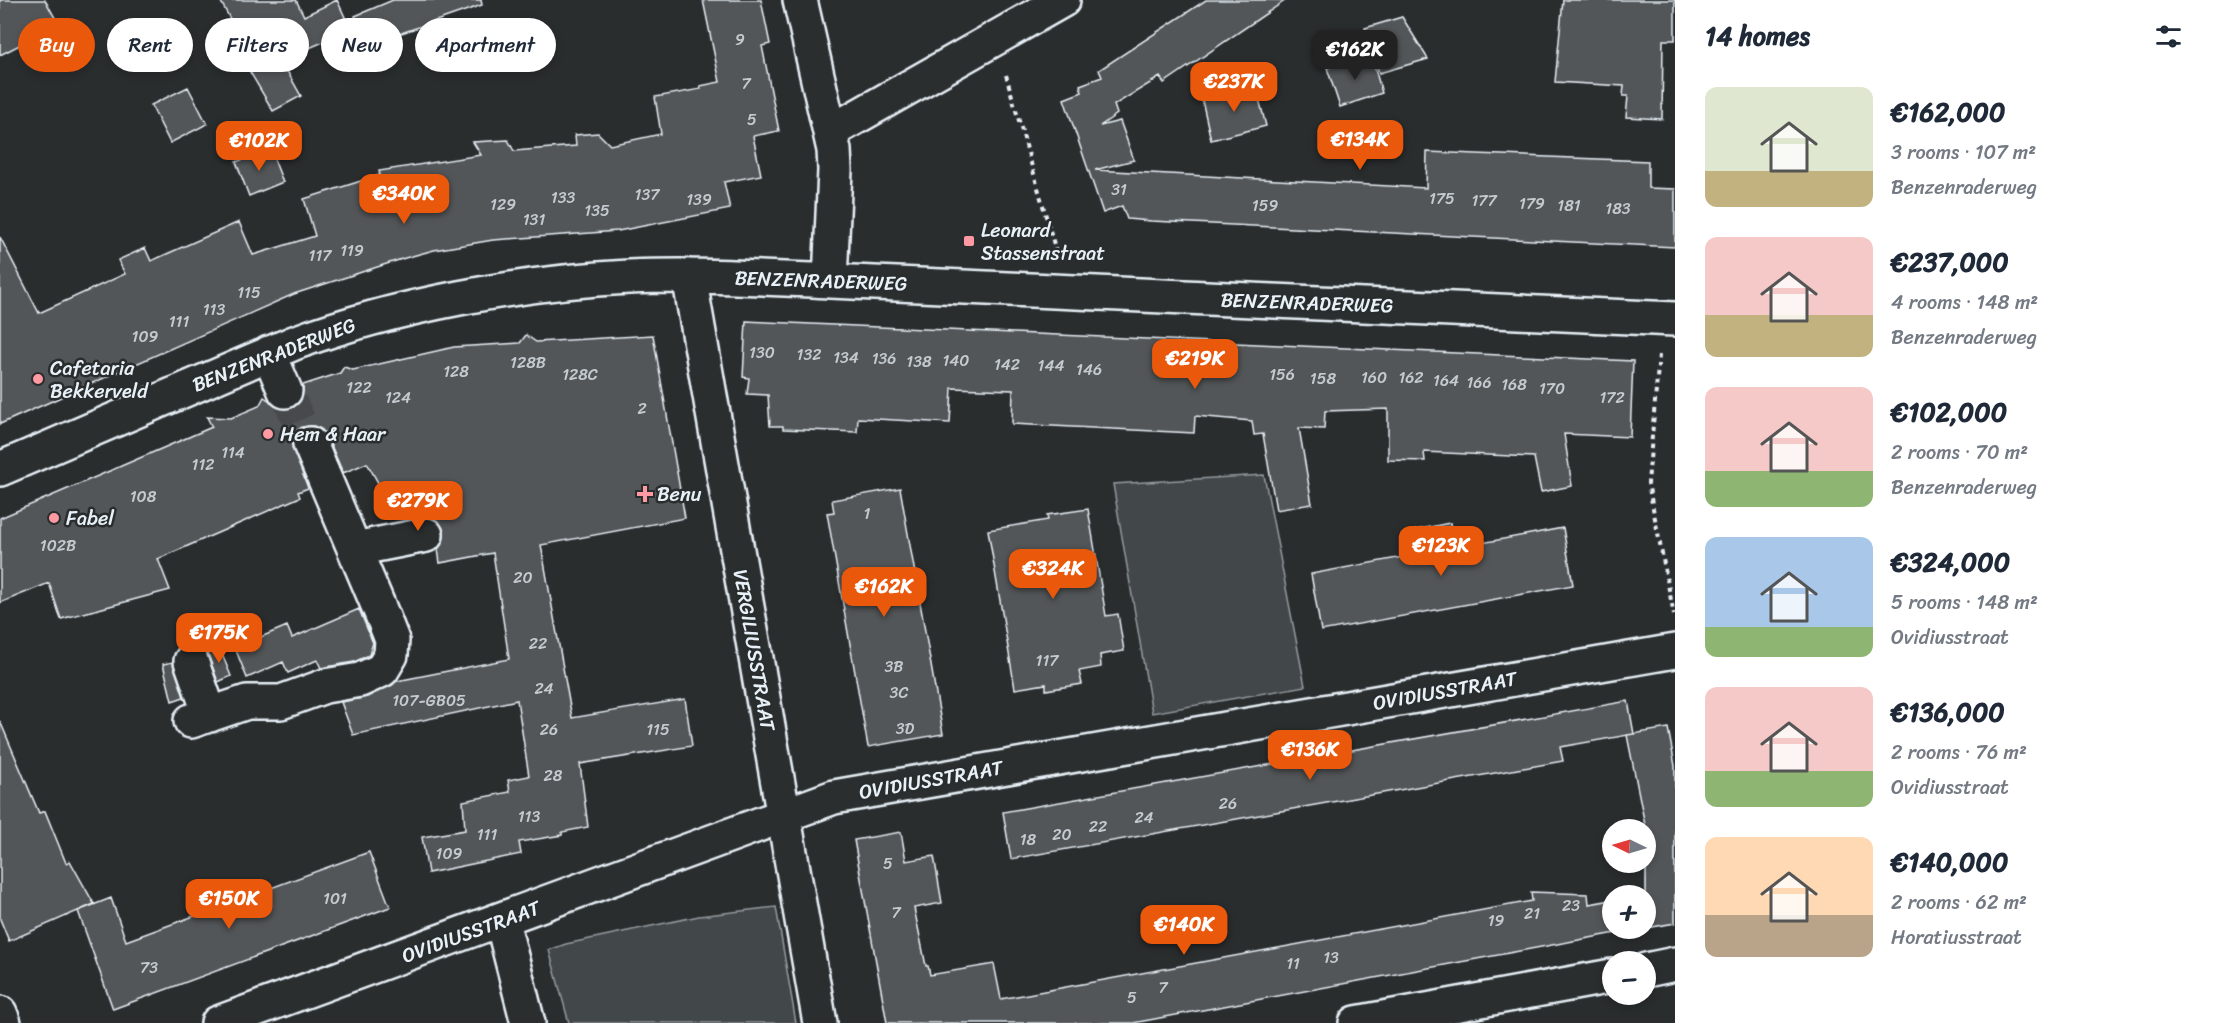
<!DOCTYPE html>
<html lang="en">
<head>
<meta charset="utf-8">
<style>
	body { margin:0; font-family:Sriracha,sans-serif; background:#f2f2f3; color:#1f2937; height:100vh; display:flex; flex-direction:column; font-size:22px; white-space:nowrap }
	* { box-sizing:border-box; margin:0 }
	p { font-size:20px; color:#747a83 }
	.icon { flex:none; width:33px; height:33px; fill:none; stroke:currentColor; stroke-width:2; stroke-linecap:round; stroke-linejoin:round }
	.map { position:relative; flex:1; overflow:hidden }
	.panel { display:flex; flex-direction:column; background:#fff; width:540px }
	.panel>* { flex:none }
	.guide { position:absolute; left:18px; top:18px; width:570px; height:54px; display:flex; gap:12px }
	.needle { width:39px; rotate:275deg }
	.controls { position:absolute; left:1602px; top:819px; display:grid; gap:12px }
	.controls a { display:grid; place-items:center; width:54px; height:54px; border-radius:50%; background:#fff; box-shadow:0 3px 9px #0003; font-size:30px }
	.price { position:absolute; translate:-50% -51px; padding:0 14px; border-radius:12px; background:#ea580c; color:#fff; font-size:20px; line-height:39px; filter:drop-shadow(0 2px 3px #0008) }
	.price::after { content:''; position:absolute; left:50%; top:36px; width:18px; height:14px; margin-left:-9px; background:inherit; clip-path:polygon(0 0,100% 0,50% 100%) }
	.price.current { background:#222; color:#fff }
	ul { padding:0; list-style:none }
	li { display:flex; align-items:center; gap:18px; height:150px; padding:0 30px }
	li span { display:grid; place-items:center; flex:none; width:168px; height:120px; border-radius:12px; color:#555 }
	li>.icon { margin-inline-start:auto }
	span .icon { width:72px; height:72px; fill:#fffc; stroke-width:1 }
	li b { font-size:26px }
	h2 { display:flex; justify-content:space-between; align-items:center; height:72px; padding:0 30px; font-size:26px }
	.chip { padding:0 21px; border-radius:27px; background:#fff; box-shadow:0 3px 9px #0003; font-size:21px; line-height:54px }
	.chip.current { background:#ea580c; color:#fff }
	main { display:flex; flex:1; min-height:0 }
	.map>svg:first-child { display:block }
	.green { fill:#424648; stroke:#959ca0; stroke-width:1.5 }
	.building { fill:#535759; stroke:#e8f1f8; stroke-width:1.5 }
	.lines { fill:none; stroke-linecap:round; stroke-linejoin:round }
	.minor-tunnel { stroke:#464a4c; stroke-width:33; stroke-dasharray:33 16; stroke-linecap:butt }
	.minor-casing { stroke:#e8f1f8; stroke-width:38 }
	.path { stroke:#e8f1f8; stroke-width:4; stroke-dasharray:4.5 4.5; stroke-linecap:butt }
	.minor { stroke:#2a2d2e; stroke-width:33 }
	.poi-dot { fill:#ff9aa2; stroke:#2a2d2e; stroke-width:2 }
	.labels { text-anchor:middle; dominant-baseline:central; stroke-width:5; stroke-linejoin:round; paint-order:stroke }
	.number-label { font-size:16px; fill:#c3cad0 }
	.poi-label { font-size:20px; fill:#e8f1f8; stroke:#2a2d2e; text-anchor:start }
	.street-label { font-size:20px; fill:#e8f1f8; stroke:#2a2d2e }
</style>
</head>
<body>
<main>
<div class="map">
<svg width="1675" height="1023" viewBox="0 0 1675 1023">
	<rect width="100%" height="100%" fill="#2a2d2e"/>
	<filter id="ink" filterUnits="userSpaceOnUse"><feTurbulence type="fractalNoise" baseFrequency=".0167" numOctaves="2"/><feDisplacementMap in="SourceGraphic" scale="12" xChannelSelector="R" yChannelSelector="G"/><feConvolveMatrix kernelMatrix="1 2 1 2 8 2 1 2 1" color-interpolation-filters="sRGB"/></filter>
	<g filter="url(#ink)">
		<path class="green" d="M1264,475l41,211 -153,27 -39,-229z
			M776,907l20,116h-227l-20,-73 17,-6 133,-28z"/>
		<path class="building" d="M0,0h45l14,25 -59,30z
			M220,0h76l8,16 33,-16 14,30 -70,30 20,36 -28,15 -33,-56 7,-4z
			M393,0h88l1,5 -115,40 -12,-29z
			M703,0h58l9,44 -8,2 17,85 -26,5 8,39 -37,7 6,27 -112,22 -125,9 -59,10 -29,8 -111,36 -294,130v-187l39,76 86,-39 -7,-14 27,-12 6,13 88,-39 14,33 62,-19 -11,-37 76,-24 -1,-4 102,-16 -8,-13 35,-2 6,11 62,-5 -1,-11 23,-2 12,12 51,-11 -6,-37 46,-8 -1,-3 20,-4z
			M1206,0h80l-122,83 -4,-6 -46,28 3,9 -17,12 20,-5 14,39 -39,10 331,18 1,-36 221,9v27l27,1v58l-524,-26 -24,-2 -5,-13 -19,7 -39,-114 18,-7 -2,-7 22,-8 -3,-7z
			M1563,0h112v40h-12l-1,79 -36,-2 2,-21h-5l1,-10 -69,-4z
			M1402,17l26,42 -49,14 -14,-45z
			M1371,55l11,38 -42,14 -13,-39z
			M188,87l19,37 -37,19 -19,-38z
			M1256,87l10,39 -55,14 -9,-40z
			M270,149l13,33 -34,14 -13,-34z
			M746,321l887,40 -3,76 -66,-3 8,52 -31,6 -7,-35 -110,-5 1,9 -37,-1v-51l-63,2 -1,18 -25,-1 13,76 -36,6 -13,-76 -9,1 -2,-14 -57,-5 -1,17 -182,-9 1,-34 -61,-2 -2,35 -92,-5 -1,14 -74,-3v-3h-13l-2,-31 -21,-1 2,-16 -6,-1z
			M526,335l10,7 117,-7 32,183 -144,27 31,173 113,-19 7,47 -112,18 8,63 -26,5v3l-43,7 2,12 -93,19 -6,-36 43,-7 -2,-29 47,-9 -2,-12 21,-4 -12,-76 -164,35 -12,-33 26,-5 30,-16 112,-22 -16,-106 -53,10 -2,-14 5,-7 1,-10 -4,-9 -7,-5 -3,-19 -39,7 -24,-43 -24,10 -16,-37 -6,-7 -8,-3 -11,1 -7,6 -4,9 17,46 -10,4 2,5 -142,62 12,31 -109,29 -12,-36 -49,20v-85l212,-91 -5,-10 24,1 28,-12 5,-9 18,12 11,-1 7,-6 3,-8v-9l37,-12 4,-6 9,3 101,-23 66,-4z
			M900,488l43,246 -75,13 -41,-234 7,-1 -2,-12z
			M1088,509l18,107 12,-2 6,37 -24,4 1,12 -22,4 3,13 -36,6v-6l-31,5 -27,-159 60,-10 -1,-5z
			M1450,523l5,25 108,-20 10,57 -252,46 -10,-57 108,-20 -4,-24z
			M359,609l14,34 -4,12 -15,7 -33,6 -4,-8 -29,13 -5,-11 -36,16 -12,-30 52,-22 5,12z
			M219,647l12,29 -13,6 -11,-30z
			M173,662l11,35 -12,4 -9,-37z
			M1628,701l6,33 -74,13 3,14 -552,98 -8,-47z
			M0,721l39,92 6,-2 21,52 4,-2 24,43 -85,37 -9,-22z
			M1668,728l7,38v157l-29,5v-32h-8l8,-2v-64l-19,-95z
			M901,832l5,29 28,-5 8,47 -28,5 12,58h2l2,9 64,-11 7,35 531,-98 -1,-9 57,2 1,10 23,-4v28h31l-510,95h-246l-33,-183z
			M369,852l21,55 -277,102 -35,-98 33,-13 15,43z"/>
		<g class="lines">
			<path class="minor-tunnel" d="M285,391l25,53"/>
			<defs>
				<path id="minor" d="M800,0l34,150 1,20 -5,111
					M830,132l233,-132
					M689,276l131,747
					M269,353l16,38
					M0,469l294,-126c100,-37 228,-61 335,-66 67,-3 134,1 201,4l845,38
					M355,549l71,-14
					M191,661l19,54
					M191,721l56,-19h34l44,-16 35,-6 22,-10 9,-15 1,-15 -9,-23 -73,-173
					M502,921l26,102
					M1646,970l29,-6
					M0,1013l4,10
					M218,1023l616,-226 841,-146
					M1356,1023l256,-47"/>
			</defs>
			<use href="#minor" class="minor-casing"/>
			<path class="path" d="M1006,75l51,180
				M1659,355l-11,128 26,132"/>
			<use href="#minor" class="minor"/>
		</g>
	</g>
	<g class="poi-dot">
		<rect x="963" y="235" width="12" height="12" rx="3"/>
		<circle cx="38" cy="379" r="6"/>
		<circle cx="268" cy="434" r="6"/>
		<path d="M642 485h6v6h6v6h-6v6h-6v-6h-6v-6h6z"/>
		<circle cx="54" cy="518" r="6"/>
	</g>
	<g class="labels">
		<g class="number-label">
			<text x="740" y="39">9</text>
			<text x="746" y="83">7</text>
			<text x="752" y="119">5</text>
			<text x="1119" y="189">31</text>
			<text x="647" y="194">137</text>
			<text x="563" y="197">133</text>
			<text x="1442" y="198">175</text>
			<text x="699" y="199">139</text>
			<text x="1484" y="200">177</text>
			<text x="1532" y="203">179</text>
			<text x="503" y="204">129</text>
			<text x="1265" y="205">159</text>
			<text x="1569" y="205">181</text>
			<text x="1618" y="208">183</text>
			<text x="597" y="210">135</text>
			<text x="534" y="219">131</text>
			<text x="352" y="250">119</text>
			<text x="320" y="255">117</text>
			<text x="249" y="292">115</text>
			<text x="214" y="309">113</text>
			<text x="179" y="321">111</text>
			<text x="145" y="336">109</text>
			<text x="762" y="352">130</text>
			<text x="809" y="354">132</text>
			<text x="846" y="357">134</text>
			<text x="884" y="358">136</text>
			<text x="956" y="360">140</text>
			<text x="919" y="361">138</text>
			<text x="528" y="362">128B</text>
			<text x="1007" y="364">142</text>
			<text x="1051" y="365">144</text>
			<text x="1089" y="369">146</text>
			<text x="456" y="371">128</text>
			<text x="580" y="374">128C</text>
			<text x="1282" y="374">156</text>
			<text x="1374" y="377">160</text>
			<text x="1411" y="377">162</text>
			<text x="1323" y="378">158</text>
			<text x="1446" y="380">164</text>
			<text x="1479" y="382">166</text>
			<text x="1514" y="384">168</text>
			<text x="359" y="387">122</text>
			<text x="1552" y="388">170</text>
			<text x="398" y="397">124</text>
			<text x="1612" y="397">172</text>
			<text x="642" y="408">2</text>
			<text x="233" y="452">114</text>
			<text x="203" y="464">112</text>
			<text x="143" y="496">108</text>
			<text x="867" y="513">1</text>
			<text x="58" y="545">102B</text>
			<text x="523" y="577">20</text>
			<text x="538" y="643">22</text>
			<text x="1047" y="660">117</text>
			<text x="894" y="666">3B</text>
			<text x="544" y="688">24</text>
			<text x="899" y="692">3C</text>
			<text x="429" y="700">107-GB05</text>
			<text x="905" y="728">3D</text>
			<text x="549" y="729">26</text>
			<text x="658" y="729">115</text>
			<text x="553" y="775">28</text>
			<text x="1228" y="803">26</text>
			<text x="529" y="816">113</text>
			<text x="1144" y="817">24</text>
			<text x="1098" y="826">22</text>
			<text x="487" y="834">111</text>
			<text x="1062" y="834">20</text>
			<text x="1028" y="839">18</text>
			<text x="449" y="853">109</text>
			<text x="888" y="863">5</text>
			<text x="335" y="898">101</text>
			<text x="1571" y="905">23</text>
			<text x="896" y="912">7</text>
			<text x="1532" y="913">21</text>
			<text x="1496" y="920">19</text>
			<text x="1331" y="957">13</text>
			<text x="1293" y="963">11</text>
			<text x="149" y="967">73</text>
			<text x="1163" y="987">7</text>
			<text x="1132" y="997">5</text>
		</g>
		<g class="poi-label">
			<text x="981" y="230">Leonard<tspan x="981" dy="23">Stassenstraat</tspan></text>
			<text x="50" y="368">Cafetaria<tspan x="50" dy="23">Bekkerveld</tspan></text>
			<text x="280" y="434">Hem &amp; Haar</text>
			<text x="657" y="494">Benu</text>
			<text x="66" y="518">Fabel</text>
		</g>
		<g class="street-label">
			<text transform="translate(821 281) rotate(2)">BENZENRADERWEG</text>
			<text transform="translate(1307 303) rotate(2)">BENZENRADERWEG</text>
			<text transform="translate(274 355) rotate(-21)">BENZENRADERWEG</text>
			<text transform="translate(754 650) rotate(80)">VERGILIUSSTRAAT</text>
			<text transform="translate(1445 691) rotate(-10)">OVIDIUSSTRAAT</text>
			<text transform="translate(931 780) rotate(-10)">OVIDIUSSTRAAT</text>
			<text transform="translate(471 932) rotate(-20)">OVIDIUSSTRAAT</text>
		</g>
	</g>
</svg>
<div class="controls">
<a><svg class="needle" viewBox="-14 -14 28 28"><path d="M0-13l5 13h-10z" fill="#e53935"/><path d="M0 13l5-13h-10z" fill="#747a83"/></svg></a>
<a>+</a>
<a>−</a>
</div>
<b class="price current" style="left:1355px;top:81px">€162K</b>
<b class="price" style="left:1234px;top:113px">€237K</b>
<b class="price" style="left:1360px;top:171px">€134K</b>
<b class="price" style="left:259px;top:172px">€102K</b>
<b class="price" style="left:404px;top:225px">€340K</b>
<b class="price" style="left:1195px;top:390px">€219K</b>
<b class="price" style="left:418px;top:532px">€279K</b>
<b class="price" style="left:1441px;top:577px">€123K</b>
<b class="price" style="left:1053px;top:600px">€324K</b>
<b class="price" style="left:884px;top:618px">€162K</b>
<b class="price" style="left:219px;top:664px">€175K</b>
<b class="price" style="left:1310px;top:781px">€136K</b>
<b class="price" style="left:229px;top:930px">€150K</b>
<b class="price" style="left:1184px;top:956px">€140K</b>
<div class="guide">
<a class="chip current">Buy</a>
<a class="chip">Rent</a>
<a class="chip">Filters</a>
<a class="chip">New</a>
<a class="chip">Apartment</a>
</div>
</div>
<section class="panel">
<h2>14 homes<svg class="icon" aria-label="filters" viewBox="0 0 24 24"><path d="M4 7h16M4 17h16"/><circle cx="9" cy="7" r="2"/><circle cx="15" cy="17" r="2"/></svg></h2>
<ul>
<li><span style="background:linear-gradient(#dfe7d0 70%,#c2b280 0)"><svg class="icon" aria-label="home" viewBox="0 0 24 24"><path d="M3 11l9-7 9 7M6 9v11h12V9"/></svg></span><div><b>€162,000</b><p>3 rooms · 107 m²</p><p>Benzenraderweg</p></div></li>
<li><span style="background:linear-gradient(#f6c9c9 65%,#c2b280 0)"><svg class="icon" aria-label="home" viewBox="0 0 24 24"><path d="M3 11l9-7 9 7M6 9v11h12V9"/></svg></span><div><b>€237,000</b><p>4 rooms · 148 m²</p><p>Benzenraderweg</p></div></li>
<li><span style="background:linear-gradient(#f6c9c9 70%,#8fb573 0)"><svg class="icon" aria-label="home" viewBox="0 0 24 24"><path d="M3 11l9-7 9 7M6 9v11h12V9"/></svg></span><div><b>€102,000</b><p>2 rooms · 70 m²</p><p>Benzenraderweg</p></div></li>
<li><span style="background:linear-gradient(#a9c7e8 75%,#8fb573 0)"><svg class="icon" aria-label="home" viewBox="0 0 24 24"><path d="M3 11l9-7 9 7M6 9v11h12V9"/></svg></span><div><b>€324,000</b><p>5 rooms · 148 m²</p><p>Ovidiusstraat</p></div></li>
<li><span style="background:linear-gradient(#f6c9c9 70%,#8fb573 0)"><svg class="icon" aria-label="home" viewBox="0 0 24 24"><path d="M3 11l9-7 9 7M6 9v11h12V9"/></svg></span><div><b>€136,000</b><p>2 rooms · 76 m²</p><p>Ovidiusstraat</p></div></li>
<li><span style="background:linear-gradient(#ffd9b3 65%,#b9a48a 0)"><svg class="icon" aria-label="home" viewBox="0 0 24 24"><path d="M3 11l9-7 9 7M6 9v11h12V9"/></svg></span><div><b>€140,000</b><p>2 rooms · 62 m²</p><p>Horatiusstraat</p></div></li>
</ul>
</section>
</main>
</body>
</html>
